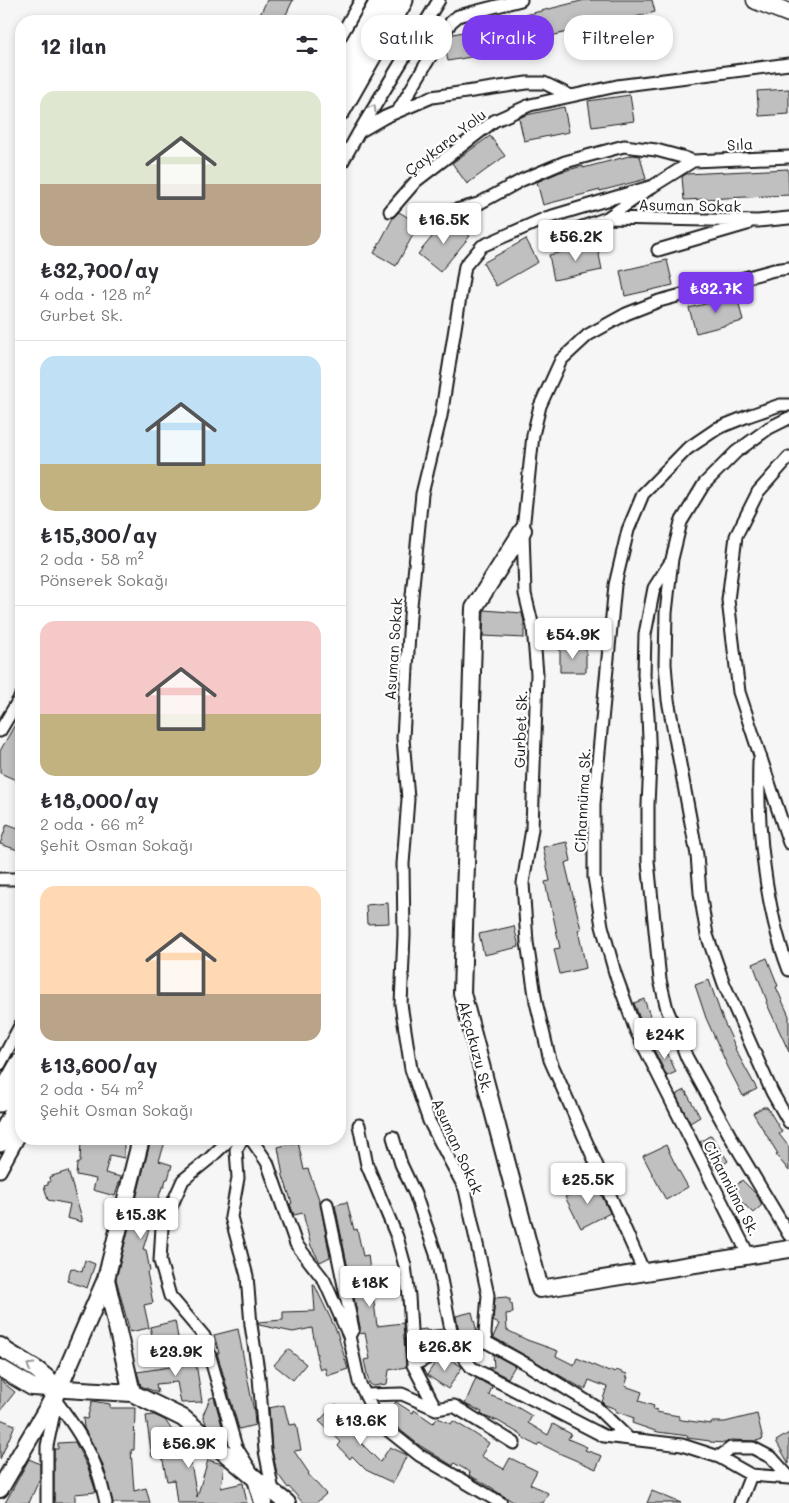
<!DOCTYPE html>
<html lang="tr">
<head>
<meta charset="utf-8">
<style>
	body { margin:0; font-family:Mali,sans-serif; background:#f2f2f3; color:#2b2b33; height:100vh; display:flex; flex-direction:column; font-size:19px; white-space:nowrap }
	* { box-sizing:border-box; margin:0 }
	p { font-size:16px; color:#7c7c81 }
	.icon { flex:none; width:28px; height:28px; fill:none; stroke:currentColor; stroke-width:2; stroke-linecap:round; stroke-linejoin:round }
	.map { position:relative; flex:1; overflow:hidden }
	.panel { position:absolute; left:15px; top:15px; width:331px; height:1130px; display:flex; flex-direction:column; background:#fff; border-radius:20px; box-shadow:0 2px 8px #0003 }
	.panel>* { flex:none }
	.hud { position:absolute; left:361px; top:15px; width:352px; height:45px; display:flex; gap:10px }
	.price { position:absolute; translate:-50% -42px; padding:0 11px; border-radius:5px; background:#fff; color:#222; font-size:16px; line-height:32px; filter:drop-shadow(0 1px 2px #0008) }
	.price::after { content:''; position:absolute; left:50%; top:30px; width:15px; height:11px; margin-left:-8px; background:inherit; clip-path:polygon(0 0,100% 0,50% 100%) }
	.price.on { background:#7c3aed; color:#fff }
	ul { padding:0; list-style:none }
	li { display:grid; align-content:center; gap:10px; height:265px; padding:0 25px }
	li+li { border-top:1px solid #e1e1e2 }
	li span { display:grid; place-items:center; height:155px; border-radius:15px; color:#555 }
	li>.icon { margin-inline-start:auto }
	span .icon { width:90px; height:90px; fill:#fffc; stroke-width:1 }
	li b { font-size:21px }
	h2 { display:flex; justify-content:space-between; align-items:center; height:60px; padding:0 25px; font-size:21px }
	.chip { padding:0 18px; border-radius:20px; background:#fff; box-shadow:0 2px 8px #0003; font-size:18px; line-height:45px }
	.chip.on { background:#7c3aed; color:#fff }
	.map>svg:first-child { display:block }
	.building { fill:#c0c0c0; stroke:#1c1c1c }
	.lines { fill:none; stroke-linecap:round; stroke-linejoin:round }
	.street-casing { stroke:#1c1c1c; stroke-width:15 }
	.secondary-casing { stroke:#1c1c1c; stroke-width:20 }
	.primary-casing { stroke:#1c1c1c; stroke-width:21 }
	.highway-casing { stroke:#1c1c1c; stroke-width:25 }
	.street { stroke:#fff; stroke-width:11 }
	.secondary { stroke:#fff; stroke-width:16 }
	.primary { stroke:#fff; stroke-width:18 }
	.highway { stroke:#fff; stroke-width:21 }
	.oneway { stroke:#999 }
	.labels { text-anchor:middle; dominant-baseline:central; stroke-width:4.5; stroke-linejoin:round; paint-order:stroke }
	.street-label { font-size:15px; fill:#1c1c1c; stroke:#fff }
</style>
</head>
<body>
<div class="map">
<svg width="789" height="1503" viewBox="0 0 789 1503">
	<rect width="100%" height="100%" fill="#f6f6f6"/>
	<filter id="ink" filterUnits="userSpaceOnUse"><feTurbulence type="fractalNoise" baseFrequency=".02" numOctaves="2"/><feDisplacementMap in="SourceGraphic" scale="10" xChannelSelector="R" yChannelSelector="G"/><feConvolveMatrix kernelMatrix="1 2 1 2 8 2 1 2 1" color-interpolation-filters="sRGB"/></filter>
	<g filter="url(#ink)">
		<path class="building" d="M267,0h26l-10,21h-26z
			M585,0h67l3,12 -74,19 -1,-2 -88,21 1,3 -45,8 -3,-14 8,-13 41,-8 -1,-3z
			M789,89v25l-30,2 -2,-25z
			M630,95l4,26 -42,6 -4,-26z
			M564,107l5,25 -45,9 -5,-23 7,-3z
			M490,136l15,20 -38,28 -15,-21z
			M633,155l7,1 6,23 -46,12v-1l-57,15 -6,-23 23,-10 23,-6v2z
			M788,169l1,26 -105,5 -2,-23 4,-3z
			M399,212l20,12 -23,42 -22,-13 19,-35z
			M446,220h4l20,16 -30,36 -22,-18z
			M526,239l12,23 -42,24 -13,-23z
			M597,244l5,26 -48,10 -5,-25z
			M667,260l6,25 -48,11 -5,-25z
			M737,296l6,25 -47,12 -7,-25z
			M484,610l38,3 2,9v16l-41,-2z
			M560,647h26v25h-26z
			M21,714v54l-5,12 -16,-7v-22z
			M7,824l14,5v22l-21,-7z
			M567,842l4,19 -6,2 16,66 -3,1 8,38 -26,6 -6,-25 6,-1 -10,-47h-1l-4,-19 5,-1 -7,-34z
			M388,903l1,20 -22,1 -1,-19z
			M514,926l5,21 -35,8 -5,-21z
			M767,958l11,28 -2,1 13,29v36l-23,-50 1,-1 -14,-37z
			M709,980l14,40 13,28 -1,1 22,40 -14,7 -15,-29 -22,-49 -11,-33z
			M644,999l11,30 -10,3 -11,-29z
			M663,1044l13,28 -9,4 -14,-28z
			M685,1090l15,27 -10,6 -14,-28z
			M763,1107h4l15,25 -3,2 10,13v24l-13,-16 2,-1 -25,-41z
			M711,1135l17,26 -12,9 -16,-28z
			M81,1139h43v19l-14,-3 -5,18 16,4 -6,19 -22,-6 3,-11 -20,-4 1,-11 3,-2z
			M151,1139h15l-7,22 13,4 -4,14h-2l-2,8h-2l-19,62 3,1 4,21 -3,1 6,31 -9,2 5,23 -19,4 -14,-53z
			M298,1142l6,28 4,-1 12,33 10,55 -10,5 -9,-16 -8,-33 -9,2 -4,-11 2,-1 -9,-27 -5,-29z
			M666,1145l8,17 14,25 -22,13 -23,-44z
			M68,1171l14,47v4l-15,-4 3,-14 -22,-4 -4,-14 4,-1v-3h2l-1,-5z
			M742,1180l15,15 5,10 -9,8 -22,-22z
			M595,1182l15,31 -29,15 -16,-31z
			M347,1202l7,28 3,-1 6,27 5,-1 9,71 26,-3 3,44 -17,3 -2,14 -14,2 -4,-3 -5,-23 6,-1 -5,-26 -5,1v-7l-25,-122z
			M85,1260l10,4 -8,24 -20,-7 4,-13 11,4z
			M313,1284h1l23,48 11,37 -21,7 -2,-8 -5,2 -4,-15h1l-5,-27 -19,4 -34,-7 -1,-3 25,-2v-8l32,-1z
			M507,1297v2h3v5h2l1,9 -7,1 1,16 20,10 31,11 -2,5 18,9 3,-7 32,14 1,-2 5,2 1,-2 11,4 -1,3h2l-3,9 17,6 -3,9 15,5 -1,3 4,1 -1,2 23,4v3l3,1 29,4v-2h14l32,-8 6,25 -7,2 -25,-1 -6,3 -15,-1v-1l-23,-3 1,-2 -30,-4 -26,-9 2,-5 -19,-7 1,-2 -11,-4 -3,-3 5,-15 -18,-7 -4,10 -92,-53 6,-13 -6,-3 2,-23z
			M472,1312l5,20 -17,4 -4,-20z
			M175,1321l4,22 -24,5 -5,-21z
			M238,1329l16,83 1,13 -16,4 -22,-76h2l-5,-18z
			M426,1329l1,2 16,-2 1,7 -2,7 -22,10 -2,-23z
			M191,1348l3,15h2l6,39 -21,1 -4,-21 -21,2 2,9 -17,-7 -4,-14 39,-6 -3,-14z
			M288,1349l18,15 -13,16 -19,-15z
			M493,1354l22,12 -7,12 -20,-10 6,-1z
			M447,1357l15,10 -14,22 -21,-14 8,-12z
			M476,1378l16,9 -3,8 21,8 22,13 -4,7 20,12 5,-11 18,10 -3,5 19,8 -2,3 17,6 -6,13 -35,-15 -22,-11 -2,3 -15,-9 1,-1 -25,-15 -12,-4 -5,-3 1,-2 -17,-8z
			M0,1380l15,12 -15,19z
			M214,1397l8,29 -10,3 -6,-5 -3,-9 7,-17z
			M92,1401l18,3v4h25l-1,42h-3l3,41 12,-3 4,15h-37l-11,-40 -18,-35 -1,-10 4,1z
			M396,1402l17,11 1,-3 19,13 5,-5 13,6 2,-3 19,11 17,11 -8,13 23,13 6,-11 27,13 -7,13 18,9 -5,10h-28l-21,-13v-1l-25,-14 1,-3 -16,-9 -1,3 -34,-21 -34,-27 -1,-2z
			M336,1404l23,21 -8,8 29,29 10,-15 17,8 -14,28 -27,-13 -14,-14 -2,3 -12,-13 3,-4 -22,-21z
			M284,1405l5,20 7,-1 5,26 -7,1 15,22 -1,1 18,20 -10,9h-13l-14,-16 -1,1 -11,-15 -5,-23 -3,-42z
			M154,1415l11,5 9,13 1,4h2v2h2l1,5h3l4,9h2l8,44 11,-37 14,4 2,1 -3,23 22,-5 4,20h-70l-3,-23 -7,1 -5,-25 -10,1 -6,-41z
			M0,1419l15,6 -15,34z
			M789,1433v31l-13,-23z
			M75,1442l13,26 8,24 -21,2v9h-21v-54h4v-6z
			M29,1459l11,5v14l-11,25h-24z
			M652,1491l29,12h-34z"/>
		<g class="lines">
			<defs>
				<path id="street" d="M340,37l21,-37
					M398,111l53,-89 7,-6 63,-16
					M359,132l26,-15 47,-20 95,-14h17l27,13
					M693,161l96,-4
					M340,166l19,-34 80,-132
					M390,211l26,-30 78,-60 36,-16 87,-19 172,-22
					M445,213l33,-9 44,-24 43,-18 59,-16 32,4 26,7 11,4 -40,25
					M555,237l52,-19
					M658,250l89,-26
					M789,418l-20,10 -33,24 -32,32 -23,38 -9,37 -6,54 -1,51 3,36 29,155 3,38 7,42 17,49 48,108 17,30
					M789,457l-31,35 -22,44 -8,64 11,92 50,151
					M670,563l-16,25 -9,46 -1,41 4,40 2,48 -2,42v56l12,119 7,29 20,49 47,85 55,92
					M0,731l21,-35
					M759,761c-2,66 6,147 30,209
					M0,879h21
					M0,1064l21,-40
					M359,1125l8,40 30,72 8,29 4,30 4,69
					M393,1137l8,27 14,30 21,60 18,91 18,23 132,68 78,9 37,12 32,18 38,3
					M230,1139l-21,20 -26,21 -21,47 -2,34 10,35 34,40 32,111 14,22
					M242,1139l-6,11 2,28 -7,39 16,59 4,49 8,52 6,74 8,40
					M251,1139l16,23 29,82 28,36 25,56 10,46 20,41 40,32 82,48
					M0,1171l21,-38
					M327,1204l26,125 -4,7
					M749,1256l-113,-225 -21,-58 -13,-47 -8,-49v-73l21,-219 13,-55 15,-36 44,-45 31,-21 30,-12 32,-11h9
					M644,1272l-94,-212 -14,-58 -9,-60 -4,-59 9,-54 5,-155 -4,-47 -8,-33 -2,-64 10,-95 7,-29 21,-46 27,-25 38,-21 33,-13 115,-31 15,-2
					M486,1342l42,23 68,42 32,31
					M365,1395l37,-1 34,15 18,-3 60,37
					M56,1401c13,17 25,34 34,53 8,15 12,32 16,49
					M436,1409l-23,-44 41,-20 32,-3 -1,-9 3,-38 -23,-106 -36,-68 -18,-52 -10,-65 3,-69 -1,-71 5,-65 -5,-61 7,-122 12,-122 19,-78 24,-150 17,-20 64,-28 107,-32 -46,32 151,3 31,-3
					M719,1457l12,-9h22l19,10 17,19
					M47,1503v-57l10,-48
					M740,1503l11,-28"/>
				<path id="secondary" d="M523,530l-49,78 -12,385 78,296 249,-40
					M106,1279l26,114
					M0,1346l6,5 31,19 22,18
					M0,1368l32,19 100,6 51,25 73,61 31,24
					M256,1479l7,24
					M0,1489l59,-101 47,-109 35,-140"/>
				<path id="primary" d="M756,0l33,13"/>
				<path id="highway" d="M340,73l42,-73
					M340,109l62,-109
					M0,1101l21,-37
					M0,1141l21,-38"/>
			</defs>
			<use href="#street" class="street-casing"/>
			<use href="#secondary" class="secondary-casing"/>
			<use href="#primary" class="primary-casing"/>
			<use href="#highway" class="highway-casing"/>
			<use href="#street" class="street"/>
			<use href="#secondary" class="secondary"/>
			<use href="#primary" class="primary"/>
			<use href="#highway" class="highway"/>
		</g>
		<defs><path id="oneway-chevron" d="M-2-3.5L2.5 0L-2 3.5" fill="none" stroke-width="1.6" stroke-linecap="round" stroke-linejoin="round" transform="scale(1.25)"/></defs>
		<g class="oneway">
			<use href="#oneway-chevron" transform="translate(373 108) rotate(-59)"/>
			<use href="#oneway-chevron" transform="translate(30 1366) rotate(-148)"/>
		</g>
	</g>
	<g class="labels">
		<g class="street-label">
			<text transform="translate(445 142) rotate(-38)">Çaykara Yolu</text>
			<text transform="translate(740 144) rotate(-3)">Sıla</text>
			<text transform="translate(690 205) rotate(1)">Asuman Sokak</text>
			<text transform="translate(393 649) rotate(-86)">Asuman Sokak</text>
			<text transform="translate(520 729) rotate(-88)">Gurbet Sk.</text>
			<text transform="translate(582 800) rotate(-87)">Cihannüma Sk.</text>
			<text transform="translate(476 1047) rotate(75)">Akçakuzu Sk.</text>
			<text transform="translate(458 1146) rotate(66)">Asuman Sokak</text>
			<text transform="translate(732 1188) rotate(63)">Cihannüma Sk.</text>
		</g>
	</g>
</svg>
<b class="price" style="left:444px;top:245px">₺16.5K</b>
<b class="price" style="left:576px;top:262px">₺56.2K</b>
<b class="price on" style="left:716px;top:314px">₺32.7K</b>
<b class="price" style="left:573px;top:660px">₺54.9K</b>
<b class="price" style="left:665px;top:1060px">₺24K</b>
<b class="price" style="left:588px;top:1205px">₺25.5K</b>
<b class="price" style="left:141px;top:1240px">₺15.3K</b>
<b class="price" style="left:370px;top:1308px">₺18K</b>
<b class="price" style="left:445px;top:1372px">₺26.8K</b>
<b class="price" style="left:176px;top:1377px">₺23.9K</b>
<b class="price" style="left:361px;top:1446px">₺13.6K</b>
<b class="price" style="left:189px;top:1469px">₺56.9K</b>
<div class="hud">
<a class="chip">Satılık</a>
<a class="chip on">Kiralık</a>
<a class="chip">Filtreler</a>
</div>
<section class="panel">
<h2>12 ilan<svg class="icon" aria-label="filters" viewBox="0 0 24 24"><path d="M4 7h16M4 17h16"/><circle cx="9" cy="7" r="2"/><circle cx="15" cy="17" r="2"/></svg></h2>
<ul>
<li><span style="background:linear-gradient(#dfe7d0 60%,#b9a48a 0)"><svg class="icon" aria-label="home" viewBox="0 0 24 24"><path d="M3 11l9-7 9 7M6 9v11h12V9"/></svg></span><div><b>₺32,700/ay</b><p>4 oda · 128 m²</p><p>Gurbet Sk.</p></div></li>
<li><span style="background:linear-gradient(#bfe0f5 70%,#c2b280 0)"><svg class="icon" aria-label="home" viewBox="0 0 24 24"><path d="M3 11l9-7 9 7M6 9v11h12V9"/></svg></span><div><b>₺15,300/ay</b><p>2 oda · 58 m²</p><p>Pönserek Sokağı</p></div></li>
<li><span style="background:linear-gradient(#f6c9c9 60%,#c2b280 0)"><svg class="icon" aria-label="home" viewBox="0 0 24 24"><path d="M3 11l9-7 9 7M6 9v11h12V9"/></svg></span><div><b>₺18,000/ay</b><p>2 oda · 66 m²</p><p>Şehit Osman Sokağı</p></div></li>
<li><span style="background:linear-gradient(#ffd9b3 70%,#b9a48a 0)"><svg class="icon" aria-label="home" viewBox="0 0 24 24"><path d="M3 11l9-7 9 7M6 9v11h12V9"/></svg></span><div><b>₺13,600/ay</b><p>2 oda · 54 m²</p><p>Şehit Osman Sokağı</p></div></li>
</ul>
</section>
</div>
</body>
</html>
